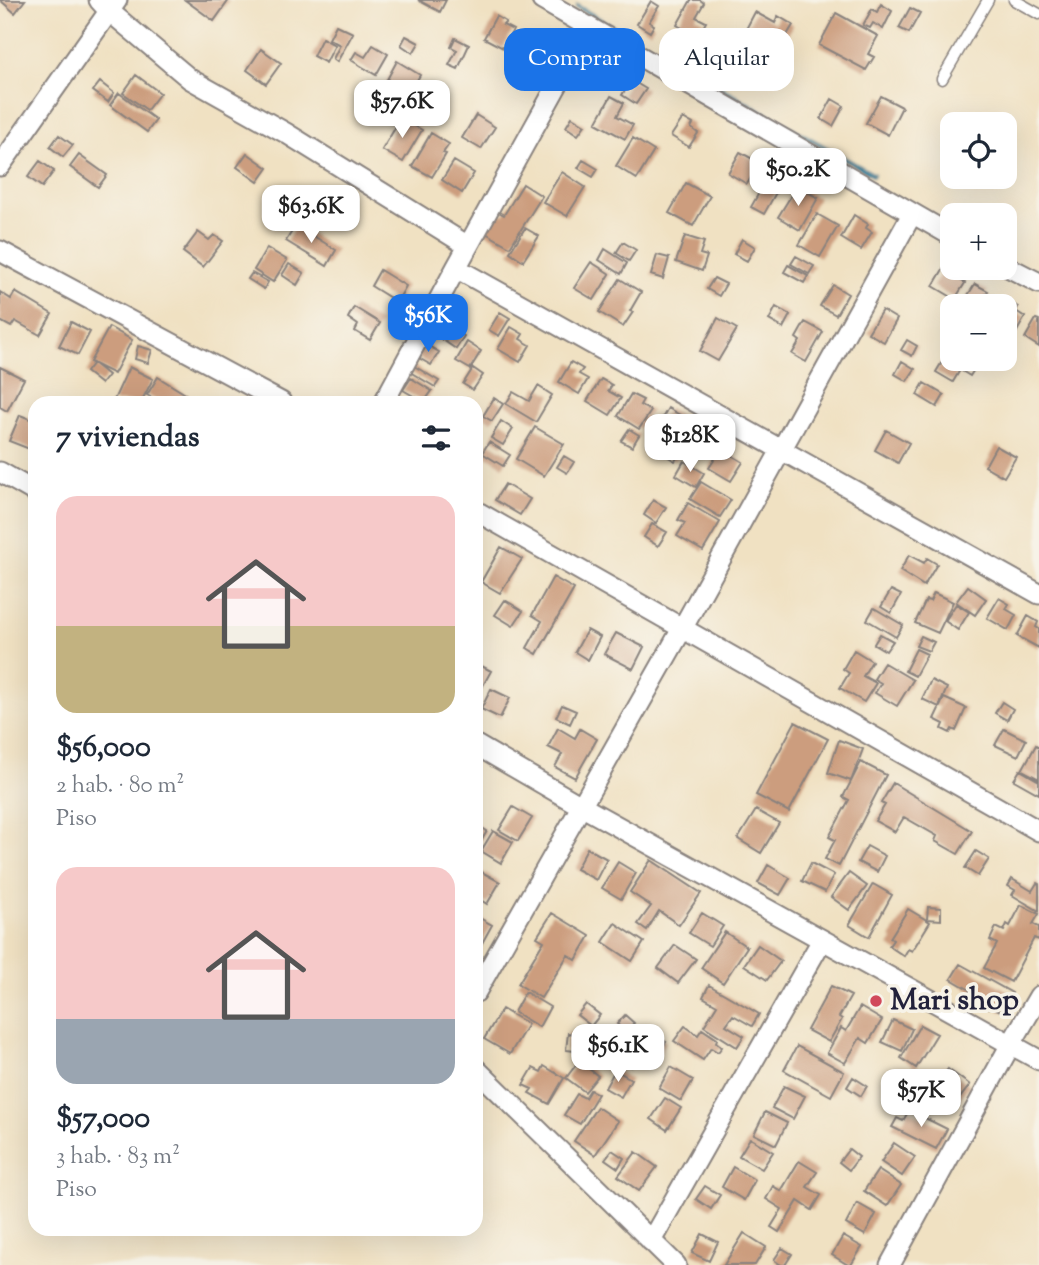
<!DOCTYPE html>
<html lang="es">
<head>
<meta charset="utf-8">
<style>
	body { margin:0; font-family:"Sorts Mill Goudy",serif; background:#f2f2f3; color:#1f2937; height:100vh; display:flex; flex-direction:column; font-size:26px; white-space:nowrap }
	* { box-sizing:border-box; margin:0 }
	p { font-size:23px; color:#747a83 }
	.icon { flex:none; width:38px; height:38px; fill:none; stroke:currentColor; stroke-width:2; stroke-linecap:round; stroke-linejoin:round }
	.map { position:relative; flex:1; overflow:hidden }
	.details { position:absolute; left:28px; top:396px; width:455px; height:840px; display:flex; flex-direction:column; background:#fff; border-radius:21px; box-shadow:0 7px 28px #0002 }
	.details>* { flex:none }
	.banner { position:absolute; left:504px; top:28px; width:429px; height:63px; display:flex; gap:14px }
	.fabs { position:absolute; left:940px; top:112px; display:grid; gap:14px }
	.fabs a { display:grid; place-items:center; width:77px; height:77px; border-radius:14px; background:#fff; box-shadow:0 7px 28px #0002; font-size:35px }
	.price { position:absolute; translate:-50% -60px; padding:0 16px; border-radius:14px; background:#fff; color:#222; font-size:23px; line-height:46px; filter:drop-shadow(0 2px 4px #0008) }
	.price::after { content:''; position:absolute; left:50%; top:42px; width:21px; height:16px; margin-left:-10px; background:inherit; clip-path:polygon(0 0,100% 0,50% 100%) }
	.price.selected { background:#1a73e8; color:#fff }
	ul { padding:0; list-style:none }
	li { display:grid; align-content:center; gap:14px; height:371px; padding:0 28px }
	li span { display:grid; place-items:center; height:217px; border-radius:21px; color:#555 }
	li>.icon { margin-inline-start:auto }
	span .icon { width:126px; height:126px; fill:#fffc; stroke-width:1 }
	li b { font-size:30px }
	h2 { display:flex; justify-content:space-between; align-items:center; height:84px; padding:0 28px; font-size:30px }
	.tag { padding:0 24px; border-radius:21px; background:#fff; box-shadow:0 7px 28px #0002; font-size:24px; line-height:63px }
	.tag.selected { background:#1a73e8; color:#fff }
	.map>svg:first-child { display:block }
	.water { fill:#5dc4da; stroke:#40738a; stroke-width:2 }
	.building { fill:#cc9d7e }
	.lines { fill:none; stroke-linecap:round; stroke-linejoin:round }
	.service-casing { stroke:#89827e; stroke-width:13 }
	.minor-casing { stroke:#89827e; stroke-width:23 }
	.service { stroke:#fff; stroke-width:10 }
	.minor { stroke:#fff; stroke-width:19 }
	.poi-dot { fill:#d1495b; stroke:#f7f3e8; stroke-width:2.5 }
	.labels { text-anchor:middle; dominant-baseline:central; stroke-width:7; stroke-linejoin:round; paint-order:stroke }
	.poi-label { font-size:30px; font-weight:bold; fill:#22223b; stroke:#f7f3e8; text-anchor:start }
</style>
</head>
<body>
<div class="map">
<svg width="1039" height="1265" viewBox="0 0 1039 1265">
	<rect width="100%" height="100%" fill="#f7f3e8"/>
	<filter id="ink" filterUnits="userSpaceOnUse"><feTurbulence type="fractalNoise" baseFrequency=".0143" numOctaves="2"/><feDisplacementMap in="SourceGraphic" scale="14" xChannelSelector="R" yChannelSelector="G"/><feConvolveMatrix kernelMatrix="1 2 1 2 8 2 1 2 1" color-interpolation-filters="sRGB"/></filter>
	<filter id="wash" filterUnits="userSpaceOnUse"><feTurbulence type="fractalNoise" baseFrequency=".00686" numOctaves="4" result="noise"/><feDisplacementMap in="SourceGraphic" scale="28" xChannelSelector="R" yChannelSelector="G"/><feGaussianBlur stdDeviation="1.57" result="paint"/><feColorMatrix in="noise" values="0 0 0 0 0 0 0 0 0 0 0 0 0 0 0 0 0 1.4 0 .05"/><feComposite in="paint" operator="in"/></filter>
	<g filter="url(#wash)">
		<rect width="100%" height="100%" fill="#f0e1c2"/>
		<path class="water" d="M577,5l297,169 -1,2 -297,-169z"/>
		<g id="blocks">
			<path class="building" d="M0,0h25l-10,13z
				M185,0h44l-15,21z
				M418,0h28l-6,12z
				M691,0h9l4,3 -8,14 10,5 -8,15 -21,-12z
				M651,1l8,5 -10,16 5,3 -4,7 -13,-8z
				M881,4l11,7 -9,18 -10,-6 -3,5 -7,-3 9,-16 5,3z
				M910,8l10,5 -11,20 -10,-5z
				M755,12l20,11 3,-7 15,9 -22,37 4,3 -10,17 -33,-19 8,-14 9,5 9,-16 -13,-7z
				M836,13l42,23 -10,18 6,3 -8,13 -47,-25z
				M496,16l10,6 -3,3 10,5 -10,18 -19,-10z
				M336,25l17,8 -16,29 -4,-3 7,-14 -11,-6z
				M406,36l13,7 -6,10 -12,-8z
				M526,36l12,3 -2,7 11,3 -5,16 -11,-3 -5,13 -11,-4z
				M322,38l13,7 -9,18 -13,-7z
				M455,38l14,7 -11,24 -9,-4 8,-15 -6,-3z
				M373,45l15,9 -12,21 -25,-15 5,-8 9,5z
				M261,49l20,14 -15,21 -19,-14z
				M397,61l23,14 -13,23 -23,-13z
				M136,75l24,18 -13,17 -24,-17z
				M631,80l15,9 -10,15 -14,-9z
				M100,82l14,11 -6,9 -15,-11z
				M119,93l37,27 -9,12 -37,-27z
				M611,96l13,7 -7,13 16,9 -8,14 -29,-16z
				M881,96l21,11 -14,28 -22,-12z
				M832,99l12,7 -11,20 -12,-7z
				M476,115l19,12 -14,22 -19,-11z
				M572,117l13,8 -7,10 -12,-8z
				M401,118l21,12 -19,32 -21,-12z
				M683,118l10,6 -2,4 7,5 -9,14 -18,-11z
				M431,133l18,11 -6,9 3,1 -14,23 -20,-11z
				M59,135l14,10 -10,12 -13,-10z
				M633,138l21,13 -17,28 -21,-13z
				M740,152l20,11 -13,21 -19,-11z
				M247,153l21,15 -10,14 -21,-15z
				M774,153l13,8 -12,22 -14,-7z
				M79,155l28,20 -9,12 -28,-20z
				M583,160l15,9 -5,8 -15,-9z
				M40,161l14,10 -12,16 -14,-10z
				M454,161l20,12 -12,20 -20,-13z
				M562,172l23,15 -18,29 -24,-14z
				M765,182l13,7 -14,25 -13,-7z
				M686,183l24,13 -17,30 -24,-13z
				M523,184l19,12 -32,51 -26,-15 13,-21 7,4z
				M797,186l21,12 -18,32 -22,-13z
				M817,214l21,12 -18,31 -21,-12z
				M854,215l14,9 -2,4 6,4 -11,18 -20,-12z
				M296,225l40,25 -9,16 -41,-25z
				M525,228l14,8 -16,25 -13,-9z
				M198,232l11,8 5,-5 9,6 -20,26 -20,-15z
				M685,236l19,6 -4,12 7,2 -5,15 -26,-9z
				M742,239l13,8 -8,14 -13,-7z
				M623,242l13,8 -7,11 -13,-8z
				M267,248l20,12 -14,22 -19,-12z
				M605,249l22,14 -6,11 -22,-14z
				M657,255l12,3 -6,21 -12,-4z
				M796,256l18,10 -5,8 -18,-10z
				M591,262l19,12 -16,26 -20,-12z
				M289,264l15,9 -7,12 -15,-10z
				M788,265l20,11 -4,7 -20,-11z
				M945,266l12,7 -2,4 10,6 -10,16 -22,-13z
				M380,270l26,16 -9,16 -26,-16z
				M252,273l16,9 -4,7 -16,-10z
				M714,278l12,6 -7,12 -12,-7z
				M620,279l21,13 -11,19 3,1 -10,15 -24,-15z
				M975,284l13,7 -3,4 10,5 -4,6h-23l-5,-3z
				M833,285l15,9 -12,21 -16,-9z
				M0,292l11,7 4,-7 37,22 -12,21 -25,-14 -4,6 -11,-6z
				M1007,300l11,7 -2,4 9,6 -9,16 -12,-7v-20h-1z
				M354,307l26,16 -10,17 -15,-9 3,-6 -10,-7z
				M776,307l14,8 -7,13 -14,-8z
				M882,310l15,9 -13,23 -16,-9z
				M500,312l10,6 -11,18 -10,-6z
				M718,318l19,11 -19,32 -18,-10z
				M1036,319l3,1v27l-14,-9z
				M71,322l19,10 -12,23 -19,-9z
				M805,322l18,10 -17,30 -14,-8 8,-13 -4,-3z
				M444,324l20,12 -8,13 -19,-13z
				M109,327l23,13 -18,34 -24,-12z
				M511,327l12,7 -3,5 10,6 -10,17 -22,-13z
				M907,340l10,6 -5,10 -11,-6z
				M467,342l14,9 -11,18 -14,-8z
				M425,344l14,8 -8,13 -14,-8z
				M138,346l14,4 -4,13 -13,-4z
				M948,352l4,3v4h7l16,9 -5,8 -10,-6 -7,12 -17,-10z
				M902,361l13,8 -8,12 -12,-7z
				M571,362l12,7 -4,5 9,5 -9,15 -20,-12z
				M93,363l15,12 -7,9 -15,-12z
				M414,366l25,15 -4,6 -25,-15z
				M0,367l24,12 -17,32 -7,-4z
				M129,367l24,12 -12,23h-28z
				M473,368l10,7 -10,15 -10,-6z
				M158,377l29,18 -5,7h-23l-12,-7z
				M411,378l21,13 -8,11 -21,-12z
				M601,379l11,6 -4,6 13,7 -11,17 -23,-14z
				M924,383l20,12 -7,12 -20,-12z
				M538,386l14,9 -16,27 -30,-18 7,-12 16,9z
				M631,394l12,6 -3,5 11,6 -12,18 -21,-13z
				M494,398l9,6 -11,17 -9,-5z
				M668,408l29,17 -22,36 -28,-17z
				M20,415l15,6v22l-3,7 -23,-9z
				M501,421l12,8 -10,16 -12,-7z
				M535,427l29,17 -20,32 -28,-17z
				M629,429l10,6 -7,12 -11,-6z
				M886,430l23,13 -11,20 -23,-13z
				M489,442l21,13 -7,11 -21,-13z
				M996,446l20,11 -12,20 -19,-11z
				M721,449l22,13 -12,19 -22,-13z
				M564,456l10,6 -7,11 -10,-6z
				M684,461l20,12 -8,14 -20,-12z
				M701,482l30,18 -11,17 -30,-18z
				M505,484l25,15 -10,16 -25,-15z
				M653,500l13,7 -10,16 -12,-8z
				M688,503l32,19 -17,29 -26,-15 8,-13 -7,-3z
				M652,524l15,8 -9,14 -14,-9z
				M501,547l21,12 -22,34 -19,-11z
				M909,555l15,8 3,-5 10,6 -13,22 -24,-15z
				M553,577l21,12 -37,65 -10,-6 15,-27 -10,-6z
				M968,586l18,13 -11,16 -19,-13z
				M891,590l10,5 -10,18 -10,-6z
				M934,593l19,9 -15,31 -23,-10 11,-23 4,1z
				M999,598l10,6 -3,5 10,6 -8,15 -21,-12z
				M505,600l18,11 -10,15 -18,-11z
				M956,604l13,8 -11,18 -13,-9z
				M874,608l29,17 -7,12 -29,-17z
				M1028,616l10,6 -2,5 3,2v19l-22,-12z
				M587,630l13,7 -12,23 -13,-8z
				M616,633l28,14 -11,22 -29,-15z
				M880,634l13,7 -7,10 -12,-7z
				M921,636l13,6 -5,9 -13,-5z
				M916,649l11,5 -12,22 -10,-5z
				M854,650l18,11 -9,15 13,7 -12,19 -24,-14 9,-15 -6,-4z
				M476,663l15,8 -11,20 -4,-3z
				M884,663l29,17 -16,26 -22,-13 6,-10 -7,-4z
				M931,680l16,8 -8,19 -17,-8z
				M491,689l19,9 -10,20 -19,-9z
				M944,698l22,10 -10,23 -4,-2 -2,4 -8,-4 2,-5 -10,-5z
				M1002,702l11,7 -6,11 -12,-7z
				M562,705l14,6 -6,13 -14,-7z
				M795,722l33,17 -39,73 -33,-17z
				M558,728l17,10 5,-9 17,10 -22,39 -20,-11 7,-13 -14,-7z
				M1004,729l22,11 -8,16 -23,-11z
				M839,740l24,9 -12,32 -23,-8z
				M1036,745l3,2v32l-17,-9z
				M861,762l25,13 -47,91 -14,-7 10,-19 -6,-3 20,-37 -6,-3z
				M1020,770l19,11v13l-25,-14z
				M893,783l79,48 -14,23 -23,-13 2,-5 -33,-19 -9,15 -20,-11 10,-16 -4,-2z
				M513,807l19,11 -14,23 -19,-11z
				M756,810l23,13 -18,30 -23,-14z
				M476,824l11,7 -11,19z
				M493,831l20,11 -12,21 -20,-12z
				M867,846l18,10 -8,16 -19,-10z
				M587,848l20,11 -11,21 -20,-11z
				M976,851l13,8 -11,17 -13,-8z
				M651,860l50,33 -22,32 -20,-14 -12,19 -9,-6 13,-18 -21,-14z
				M618,862l18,11 -15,26 -19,-11z
				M811,863l23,12 -9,17 -23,-11z
				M768,865l22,13 -10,17 -22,-12z
				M478,870l22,12 -13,22 -11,-7v-24z
				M849,873l18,13 -18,24 -18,-13z
				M1012,879l20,12 5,-8 2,1v27l-27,-16 3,-5 -7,-4z
				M873,884l19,11 -23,42 -20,-12z
				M1021,905l18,9 -6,10 6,3v13l-5,-2 -23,44 -27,-14 13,-24 -7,-4 6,-13 8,4 3,-7 3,2z
				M928,907l13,1v12l-14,-1z
				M908,909l22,13 -18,29 -4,-2 -4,7 -15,-10 4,-6 -3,-2z
				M552,913l38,23 -14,24 -8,-5 -27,43 -23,-14 26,-43 -7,-4z
				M702,913l21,13 -13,20 -21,-13z
				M476,916l16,9 -16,29z
				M615,923l29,19 -12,19 -29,-19z
				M725,932l22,15 -24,36 -22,-15z
				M675,945l21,14 -18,24 -20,-15z
				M758,945l23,16 -14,19 -23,-15z
				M960,964l52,29 -10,19 -11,-6 -2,2 -22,-13 3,-5 -19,-11z
				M709,985l50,29 -7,12 -19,-11 -7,10 18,11 -7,11 -33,-21 13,-21 -14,-8z
				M831,986l20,10 -12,21 3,2 -13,23 -22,-12z
				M525,992l25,15 -11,20 -25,-15z
				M586,1004l14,11 -9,11 -14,-11z
				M860,1007l22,13 -14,23 -8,-5 -15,25 -18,-10 14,-25 5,3z
				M502,1009l26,15 -18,30 -26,-15z
				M625,1015l9,8 -9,9 -8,-8z
				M893,1020l19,9 -10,22 -20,-9z
				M920,1025l17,9 -21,34 -15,-10z
				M685,1026l13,9 4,-6 15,10 -1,3 6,5 -4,5 -7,-4 -8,12 -29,-19z
				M568,1033l16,2 -2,17 -16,-2z
				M653,1035l13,7 -10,17 -12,-7z
				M619,1043l20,13 -8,11 -19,-12z
				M797,1046l47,26 -13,24 -47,-26z
				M579,1061l19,15 -13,16 -19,-14z
				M544,1066l20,12 -15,26 -20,-11 3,-4 -9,-4 10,-17 8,4z
				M671,1067l22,13 -12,21 -22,-13z
				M948,1069l22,16 -17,22 -8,-6 -7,8 -8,-6 6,-8 -5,-4z
				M615,1070l16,9 -10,18 -16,-9z
				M853,1077l14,9 -6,10 -14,-9z
				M784,1086l21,10 -12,23 -21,-11z
				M590,1090l8,4 -18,30 -16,-9 13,-21 8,4z
				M665,1098l16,10 -14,22 -16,-11z
				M597,1107l21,14 -23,34 -21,-14z
				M909,1110l38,19 -11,20 -44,-22 5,-9 6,3z
				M765,1112l22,11 -11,22 -22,-11z
				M750,1138l23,14 -11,17 -23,-13z
				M894,1143l21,14 -13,19 -21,-14z
				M849,1149l10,8 -10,13 -10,-8z
				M612,1150l12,8 -6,10 -13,-9z
				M636,1152l21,15 -18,24 -21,-15z
				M799,1161l18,11 -10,15 14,8 -9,15 -14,-9 -19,31 -8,-5 11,-18 -16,-10 7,-13 8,5z
				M733,1167l22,13 -11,20 -22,-13z
				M878,1170l23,15 -14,21 -23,-15z
				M705,1186l15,9 -9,14 -15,-10z
				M857,1203l19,11 -11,21 -19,-11z
				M744,1233l22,14 -11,18h-31z
				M702,1234l16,8 -9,19 -17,-8z
				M843,1236l19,11 -11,18h-3l-16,-10z
				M782,1248l10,6 -7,11h-4l-7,-5z"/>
		</g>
	</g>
	<g filter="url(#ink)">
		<use href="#blocks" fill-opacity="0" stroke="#89827e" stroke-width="2"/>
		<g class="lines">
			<defs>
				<path id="service" d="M1014,0l25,14
					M942,79l46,-79"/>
				<path id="minor" d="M99,0l10,11 81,68 96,54 182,113
					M542,0l410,236
					M0,166l117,-166
					M0,251l281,151
					M1004,265l35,18
					M456,268l583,326
					M384,402l72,-134 133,-240
					M0,472l35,20
					M476,511l563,320
					M476,745l105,61 458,254
					M476,992l206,-363 230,-415
					M476,1069l200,196
					M651,1241l171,-301
					M890,1265l121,-221 28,-48"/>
			</defs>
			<use href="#service" class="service-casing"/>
			<use href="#minor" class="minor-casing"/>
			<use href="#service" class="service"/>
			<use href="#minor" class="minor"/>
		</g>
	</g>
	<circle class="poi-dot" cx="876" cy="1001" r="7"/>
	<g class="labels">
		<g class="poi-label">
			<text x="890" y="1001">Mari shop</text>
		</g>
	</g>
</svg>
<div class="fabs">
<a><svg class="icon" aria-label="locate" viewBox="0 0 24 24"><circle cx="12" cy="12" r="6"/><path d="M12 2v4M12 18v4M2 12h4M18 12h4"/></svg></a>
<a>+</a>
<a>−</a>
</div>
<b class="price" style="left:402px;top:140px">$57.6K</b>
<b class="price" style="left:798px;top:208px">$50.2K</b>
<b class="price" style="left:311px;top:245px">$63.6K</b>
<b class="price selected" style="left:428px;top:354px">$56K</b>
<b class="price" style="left:690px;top:474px">$128K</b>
<b class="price" style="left:618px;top:1084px">$56.1K</b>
<b class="price" style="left:921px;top:1129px">$57K</b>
<div class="banner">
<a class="tag selected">Comprar</a>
<a class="tag">Alquilar</a>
</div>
<section class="details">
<h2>7 viviendas<svg class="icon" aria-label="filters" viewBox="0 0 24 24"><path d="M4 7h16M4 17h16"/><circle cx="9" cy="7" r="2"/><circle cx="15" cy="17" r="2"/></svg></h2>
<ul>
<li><span style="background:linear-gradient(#f6c9c9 60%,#c2b280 0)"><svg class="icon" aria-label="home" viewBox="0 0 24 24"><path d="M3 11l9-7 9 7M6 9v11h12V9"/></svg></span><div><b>$56,000</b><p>2 hab. · 80 m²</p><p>Piso</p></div></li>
<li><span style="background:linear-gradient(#f6c9c9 70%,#9aa5b1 0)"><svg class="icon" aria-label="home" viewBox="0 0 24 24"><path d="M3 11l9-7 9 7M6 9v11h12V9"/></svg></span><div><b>$57,000</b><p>3 hab. · 83 m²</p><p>Piso</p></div></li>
</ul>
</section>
</div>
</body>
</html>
